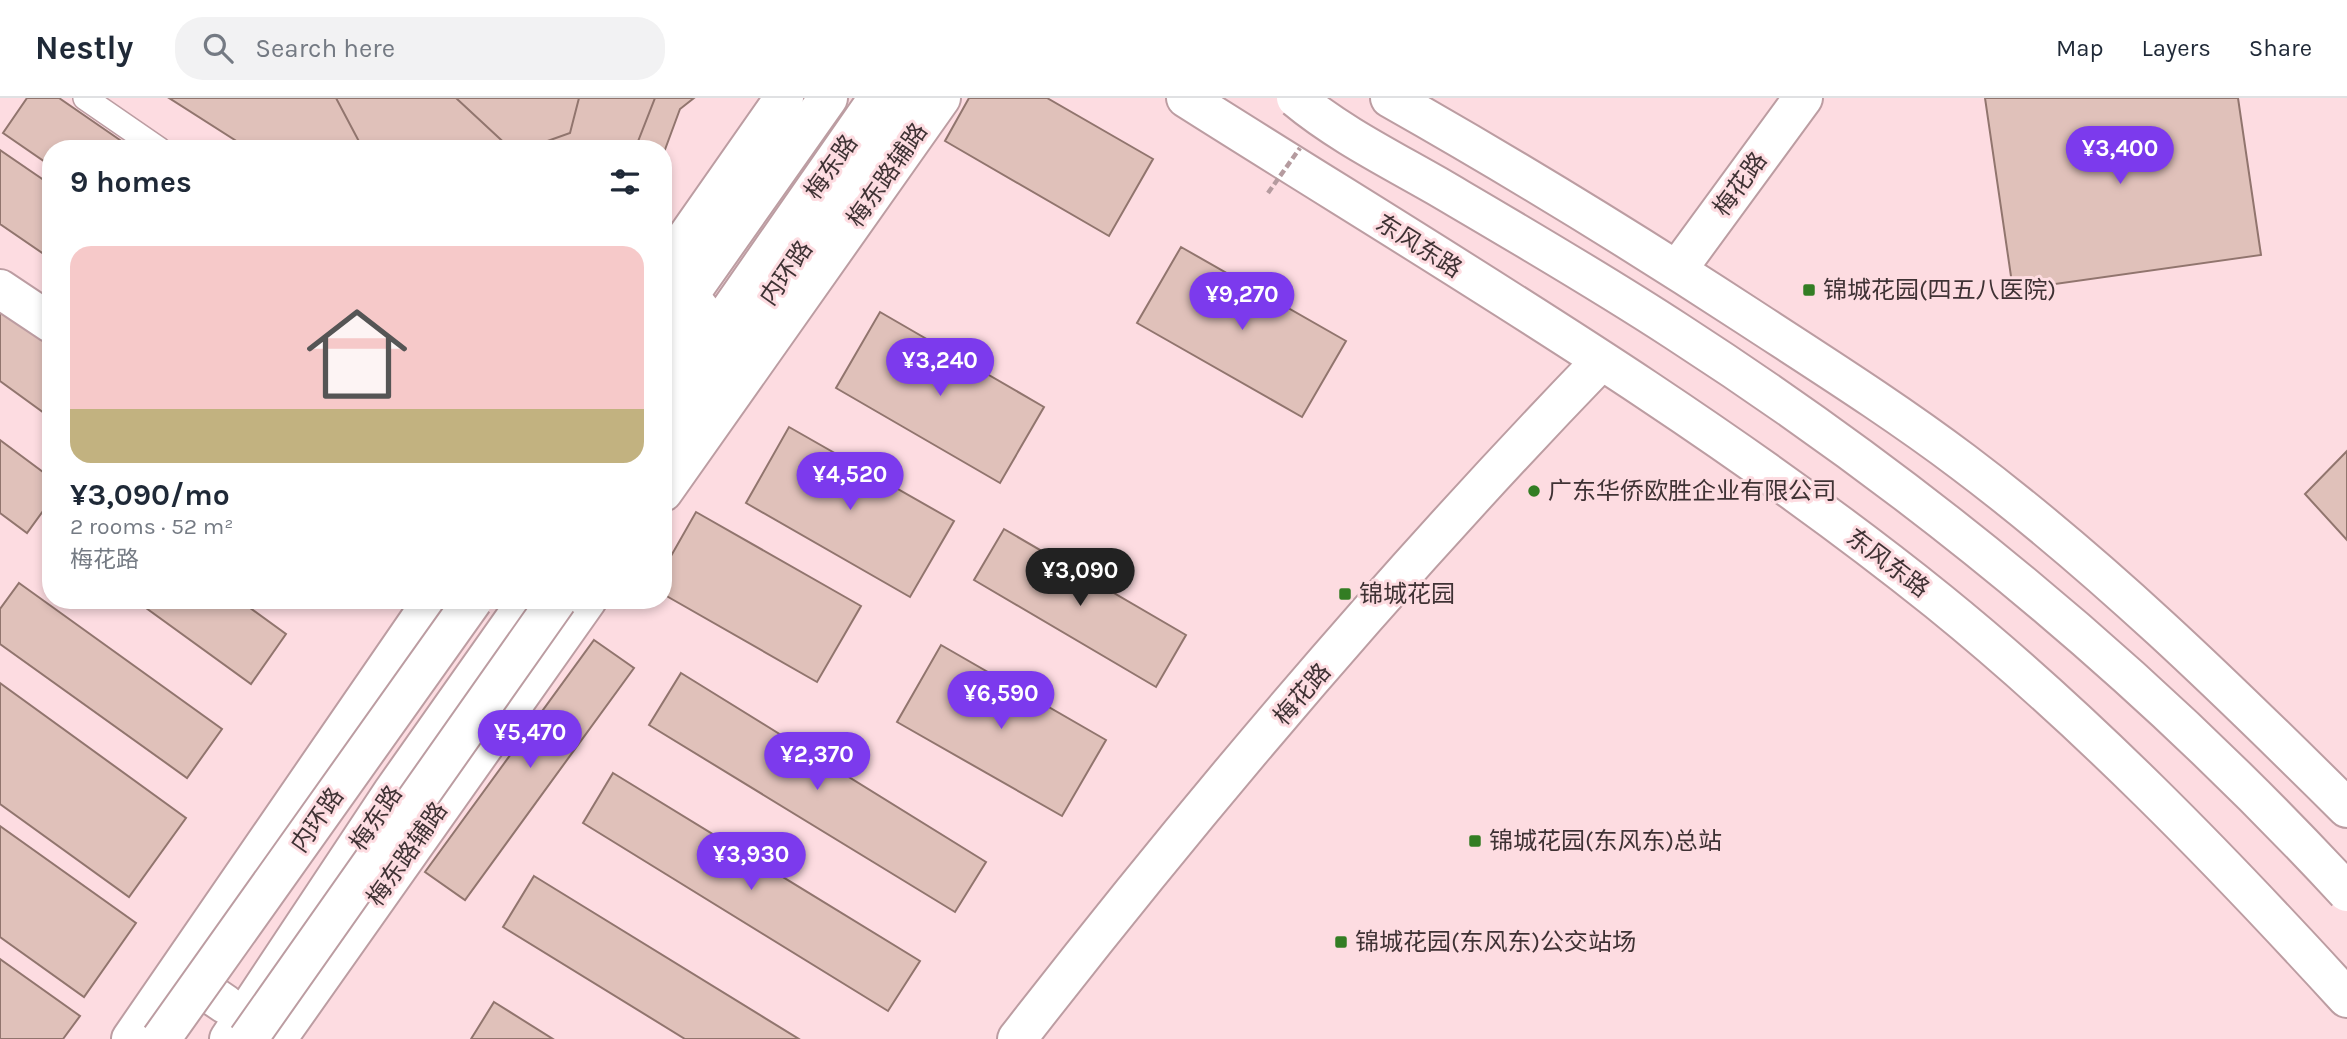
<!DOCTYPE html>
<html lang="en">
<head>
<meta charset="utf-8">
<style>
	body { margin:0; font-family:Karla,"Noto Sans SC",sans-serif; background:#f2f2f3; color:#1f2937; height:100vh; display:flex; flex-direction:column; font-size:26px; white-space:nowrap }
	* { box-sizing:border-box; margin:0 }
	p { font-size:23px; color:#747a83 }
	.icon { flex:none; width:38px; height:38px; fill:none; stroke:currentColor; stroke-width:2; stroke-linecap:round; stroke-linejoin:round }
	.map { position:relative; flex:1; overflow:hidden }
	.details { position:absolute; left:42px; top:42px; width:630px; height:469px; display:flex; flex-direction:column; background:#fff; border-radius:28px; box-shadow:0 4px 10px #0003 }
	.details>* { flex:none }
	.price { position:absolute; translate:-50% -60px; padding:0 16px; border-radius:24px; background:#7c3aed; color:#fff; font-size:23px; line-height:46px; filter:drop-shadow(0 2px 4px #0008) }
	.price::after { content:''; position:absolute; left:50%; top:42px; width:21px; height:16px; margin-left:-10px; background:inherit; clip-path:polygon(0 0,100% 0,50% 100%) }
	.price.active { background:#222; color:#fff }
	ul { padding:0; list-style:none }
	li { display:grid; align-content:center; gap:14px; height:371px; padding:0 28px }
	li span { display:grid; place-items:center; height:217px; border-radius:21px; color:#555 }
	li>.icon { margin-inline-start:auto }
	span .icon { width:126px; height:126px; fill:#fffc; stroke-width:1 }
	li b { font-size:30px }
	h2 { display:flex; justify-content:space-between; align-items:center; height:84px; padding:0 28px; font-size:30px }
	header { display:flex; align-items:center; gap:42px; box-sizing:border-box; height:98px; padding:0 35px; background:#fff; border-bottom:2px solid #e0e1e3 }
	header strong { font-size:33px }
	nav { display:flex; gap:38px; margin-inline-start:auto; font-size:24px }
	.search { width:490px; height:63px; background:#f2f2f3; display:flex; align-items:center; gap:18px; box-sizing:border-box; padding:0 24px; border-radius:28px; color:#747a83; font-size:26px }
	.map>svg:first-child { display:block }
	.building { fill:#e0c1ba; stroke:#91756e; stroke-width:2 }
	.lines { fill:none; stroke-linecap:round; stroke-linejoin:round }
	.service-casing { stroke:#bc9da2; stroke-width:26 }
	.minor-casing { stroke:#bc9da2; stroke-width:42 }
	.tertiary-casing { stroke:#bc9da2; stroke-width:42 }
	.secondary-casing { stroke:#bc9da2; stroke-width:42 }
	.trunk-casing { stroke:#bc9da2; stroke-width:42 }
	.service { stroke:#fff; stroke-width:23 }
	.minor { stroke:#fff; stroke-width:38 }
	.tertiary { stroke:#fff; stroke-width:38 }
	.secondary { stroke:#fff; stroke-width:38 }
	.trunk { stroke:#fff; stroke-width:38 }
	.trunk-bridge-casing { stroke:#bc9da2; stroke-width:42; stroke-linecap:butt }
	.path-bridge { stroke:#b59b9f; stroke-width:4.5; stroke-dasharray:7 3.5; stroke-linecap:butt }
	.trunk-bridge { stroke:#fff; stroke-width:38 }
	.poi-dot { fill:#337d23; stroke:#fddce1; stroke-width:2.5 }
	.labels { text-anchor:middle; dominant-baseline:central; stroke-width:6; stroke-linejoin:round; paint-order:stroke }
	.street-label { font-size:24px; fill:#3f3234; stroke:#fddce1 }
	.poi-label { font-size:24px; fill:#3f3234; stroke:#fddce1; text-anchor:start }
</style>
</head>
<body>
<header>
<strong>Nestly</strong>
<div class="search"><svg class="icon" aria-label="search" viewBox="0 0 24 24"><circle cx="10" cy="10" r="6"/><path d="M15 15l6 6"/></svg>Search here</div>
<nav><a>Map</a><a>Layers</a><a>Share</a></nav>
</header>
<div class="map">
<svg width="2347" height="941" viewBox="0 0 2347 941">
	<rect width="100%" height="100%" fill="#fddce1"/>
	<path class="building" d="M27,0h32l74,51h-82v17l-48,-33z
		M169,0h525l-14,11 -17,46v-6h-414z
		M336,0h120l55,51h-148z
		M579,0h76l-20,51h-110l45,-16z
		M969,0h78l106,61 -44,77 -164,-95z
		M1985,0h253l23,157 -248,35z
		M0,52l51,35v74l-51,-35z
		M1181,149l165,94 -44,76 -165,-94z
		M0,209l51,38v73l-51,-37z
		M880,214l164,95 -44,76 -164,-95z
		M789,329l165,94 -44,76 -164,-94z
		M0,342l51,38v22l-24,33 -27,-20z
		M2347,353v89l-42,-46z
		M696,414l165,94 -44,76 -154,-88v-24z
		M1004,431l182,106 -30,52 -182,-107z
		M19,485l203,146 -35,49 -187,-134v-35z
		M135,502h104l47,34 -35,50z
		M594,542l40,28 -169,232 -40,-28z
		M941,547l165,95 -44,76 -165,-94z
		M681,575l305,189 -31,50 -306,-187z
		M0,585l186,135 -57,79 -129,-93z
		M613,675l307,188 -32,50 -305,-188z
		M0,728l136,97 -52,74 -84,-60z
		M534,778l265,163h-114l-182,-112z
		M0,861l80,57 -17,23h-63z
		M494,904l59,37h-82z"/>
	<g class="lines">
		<defs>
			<path id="service" d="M85,0l74,51"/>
			<path id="minor" d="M663,173l121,-173
				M0,191l51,34
				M663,394l278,-394
				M178,874l47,32
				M131,941l302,-439
				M277,941l310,-439"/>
			<path id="tertiary" d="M1677,172l126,-172
				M1017,941c181,-233 379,-466 584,-678"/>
			<path id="secondary" d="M663,262l36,-52
				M663,309l215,-309
				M229,941l163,-246 136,-193"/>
			<path id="trunk" d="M1186,0c254,161 517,314 752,503 147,119 281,257 409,397
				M1390,0c122,69 241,142 359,219 72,47 145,93 214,145 138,104 262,225 384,346
				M663,234l165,-234
				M663,351l245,-351"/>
		</defs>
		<use href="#service" class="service-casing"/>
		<use href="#minor" class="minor-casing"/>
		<use href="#tertiary" class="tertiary-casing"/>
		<use href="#secondary" class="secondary-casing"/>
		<use href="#trunk" class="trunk-casing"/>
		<use href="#service" class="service"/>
		<use href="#minor" class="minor"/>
		<use href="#tertiary" class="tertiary"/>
		<use href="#secondary" class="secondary"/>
		<use href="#trunk" class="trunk"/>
		<defs>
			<path id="trunk-bridge" d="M1296,0c42,35 94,61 141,88 80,47 161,94 239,145 246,159 472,346 671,561
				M161,941l312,-439
				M248,941l309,-439"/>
		</defs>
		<use href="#trunk-bridge" class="trunk-bridge-casing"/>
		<path class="path-bridge" d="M1268,95l32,-45"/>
		<use href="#trunk-bridge" class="trunk-bridge"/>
	</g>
	<g class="poi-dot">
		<rect x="1802" y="185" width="14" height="14" rx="3.5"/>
		<circle cx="1534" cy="393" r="7"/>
		<rect x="1338" y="489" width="14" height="14" rx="3.5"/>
		<rect x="1468" y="736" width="14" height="14" rx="3.5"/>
		<rect x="1334" y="837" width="14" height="14" rx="3.5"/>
	</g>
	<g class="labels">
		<g class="street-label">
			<text transform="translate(831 69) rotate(-55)">梅东路</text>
			<text transform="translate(887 77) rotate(-55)">梅东路辅路</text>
			<text transform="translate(1740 86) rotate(-54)">梅花路</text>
			<text transform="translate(1419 148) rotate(32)">东风东路</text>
			<text transform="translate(786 175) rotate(-55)">内环路</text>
			<text transform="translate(1888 465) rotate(37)">东风东路</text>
			<text transform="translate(1302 596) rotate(-49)">梅花路</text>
			<text transform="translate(376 720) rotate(-56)">梅东路</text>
			<text transform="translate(317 722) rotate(-55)">内环路</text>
			<text transform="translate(407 756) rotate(-55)">梅东路辅路</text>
		</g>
		<g class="poi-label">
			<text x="1823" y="192">锦城花园(四五八医院)</text>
			<text x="1548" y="393">广东华侨欧胜企业有限公司</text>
			<text x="1359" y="496">锦城花园</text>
			<text x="1489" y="743">锦城花园(东风东)总站</text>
			<text x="1355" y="844">锦城花园(东风东)公交站场</text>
		</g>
	</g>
</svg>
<b class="price" style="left:2120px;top:88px">¥3,400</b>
<b class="price" style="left:1242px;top:234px">¥9,270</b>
<b class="price" style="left:940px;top:300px">¥3,240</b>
<b class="price" style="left:850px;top:414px">¥4,520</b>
<b class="price active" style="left:1080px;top:510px">¥3,090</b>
<b class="price" style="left:1001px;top:633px">¥6,590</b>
<b class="price" style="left:530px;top:672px">¥5,470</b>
<b class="price" style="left:817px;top:694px">¥2,370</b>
<b class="price" style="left:751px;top:794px">¥3,930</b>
<section class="details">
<h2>9 homes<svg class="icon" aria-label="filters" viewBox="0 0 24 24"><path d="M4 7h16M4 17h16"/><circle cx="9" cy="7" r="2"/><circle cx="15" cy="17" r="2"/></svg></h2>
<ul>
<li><span style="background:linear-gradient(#f6c9c9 75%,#c2b280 0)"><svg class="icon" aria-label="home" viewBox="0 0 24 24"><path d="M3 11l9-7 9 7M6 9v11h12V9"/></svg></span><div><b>¥3,090/mo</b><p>2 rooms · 52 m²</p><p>梅花路</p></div></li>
</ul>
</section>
</div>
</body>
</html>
